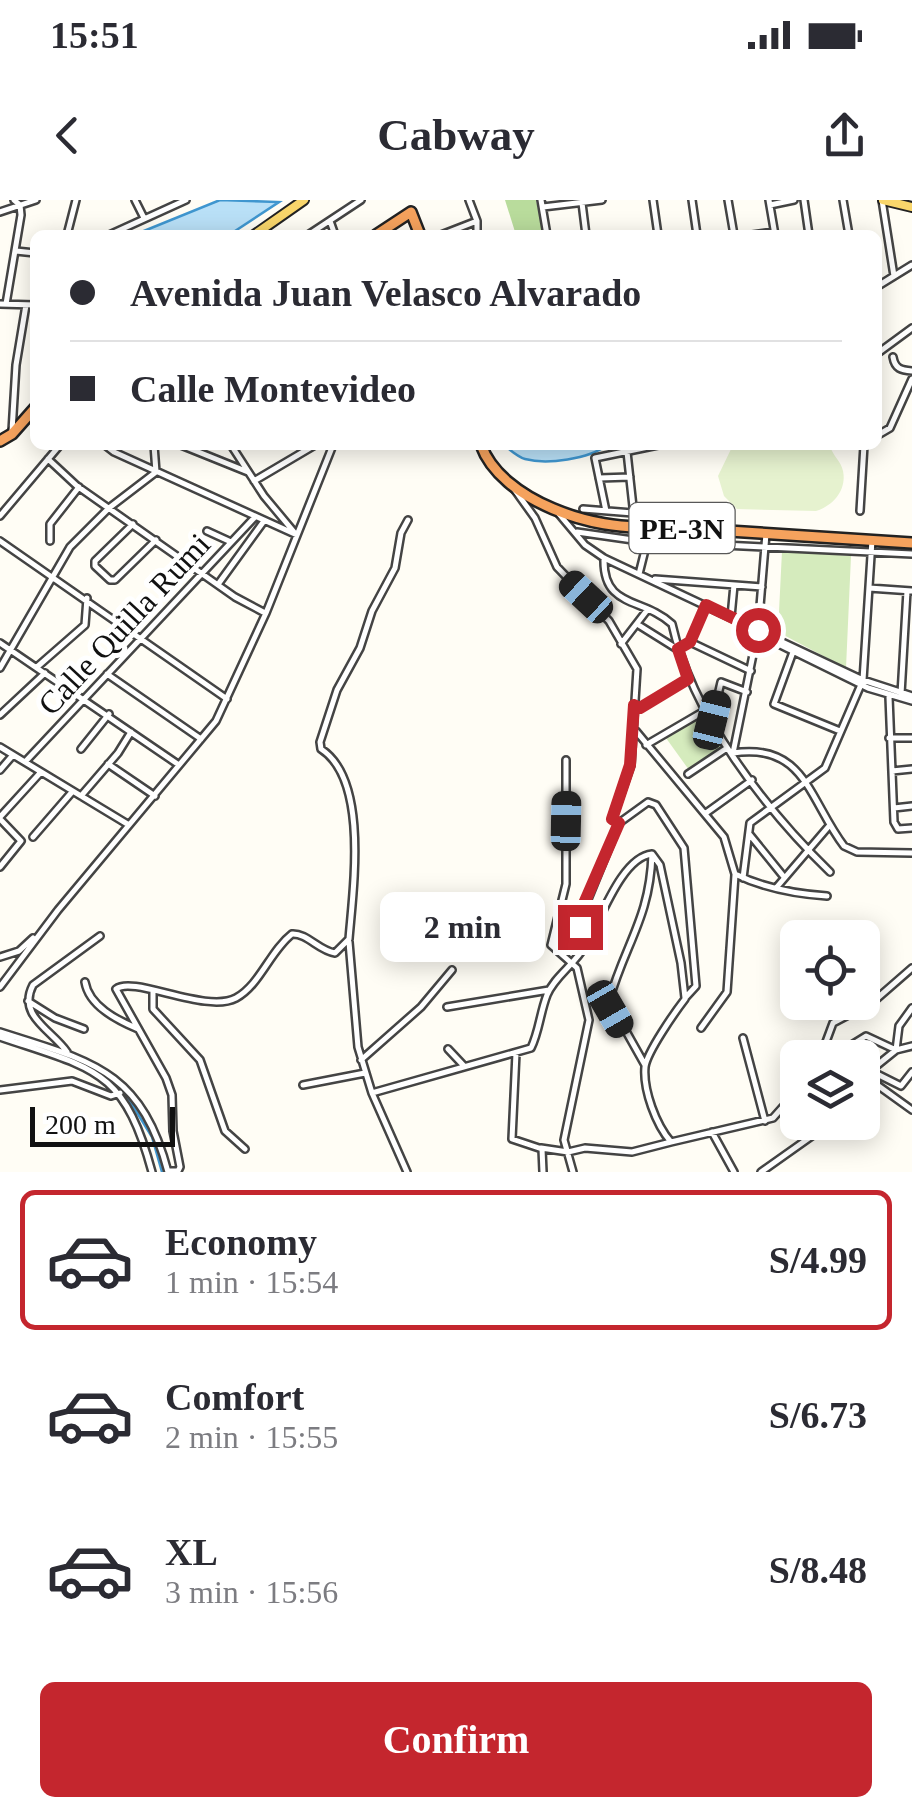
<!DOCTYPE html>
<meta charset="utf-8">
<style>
:root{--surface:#fff;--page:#f2f2f3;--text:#2b2b33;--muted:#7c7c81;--line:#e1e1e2;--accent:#c4262e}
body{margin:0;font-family:Georgia,serif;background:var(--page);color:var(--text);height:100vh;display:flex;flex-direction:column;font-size:38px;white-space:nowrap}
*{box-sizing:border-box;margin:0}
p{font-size:32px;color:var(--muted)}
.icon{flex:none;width:55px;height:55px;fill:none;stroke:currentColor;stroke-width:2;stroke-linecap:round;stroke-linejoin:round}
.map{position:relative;height:972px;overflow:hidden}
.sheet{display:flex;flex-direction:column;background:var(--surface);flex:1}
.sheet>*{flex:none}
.guide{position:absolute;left:30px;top:30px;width:852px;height:220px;border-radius:15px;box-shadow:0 5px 25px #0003;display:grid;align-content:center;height:220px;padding:0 40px;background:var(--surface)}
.controls{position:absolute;left:780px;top:720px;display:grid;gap:20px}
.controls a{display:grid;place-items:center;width:100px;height:100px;border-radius:15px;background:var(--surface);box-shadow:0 5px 25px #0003;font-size:50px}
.scale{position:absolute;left:30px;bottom:25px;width:145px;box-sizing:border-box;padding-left:10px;border:5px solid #111;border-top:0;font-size:28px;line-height:35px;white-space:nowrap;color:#111;-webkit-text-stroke:8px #fff;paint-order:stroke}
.end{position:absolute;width:45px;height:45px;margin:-22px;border:12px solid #c4262e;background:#fff;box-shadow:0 0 0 5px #fff}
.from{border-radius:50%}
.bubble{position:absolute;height:70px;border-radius:15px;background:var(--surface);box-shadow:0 5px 25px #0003;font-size:32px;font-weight:800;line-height:70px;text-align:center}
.car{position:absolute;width:30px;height:60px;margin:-30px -15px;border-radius:12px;box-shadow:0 0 8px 2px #0007;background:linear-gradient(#222 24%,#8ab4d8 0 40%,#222 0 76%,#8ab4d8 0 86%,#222 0)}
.guide b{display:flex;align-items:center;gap:35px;height:95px;font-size:38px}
.guide b+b{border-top:2px solid var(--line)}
.guide i{width:25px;height:25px;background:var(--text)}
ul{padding:18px 0 0;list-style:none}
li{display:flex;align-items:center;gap:30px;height:140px;margin:0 20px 15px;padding:0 20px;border:5px solid transparent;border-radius:15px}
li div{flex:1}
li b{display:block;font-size:38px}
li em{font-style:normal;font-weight:800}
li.active{border-color:var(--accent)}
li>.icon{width:90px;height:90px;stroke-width:1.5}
.primary-button{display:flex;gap:20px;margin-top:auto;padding:20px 40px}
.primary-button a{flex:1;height:115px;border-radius:15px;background:var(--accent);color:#fff;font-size:40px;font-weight:800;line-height:115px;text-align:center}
.status{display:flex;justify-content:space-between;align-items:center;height:70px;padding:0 50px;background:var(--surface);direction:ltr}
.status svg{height:28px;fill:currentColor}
header{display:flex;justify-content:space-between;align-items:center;height:130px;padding:0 40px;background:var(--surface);font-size:45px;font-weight:800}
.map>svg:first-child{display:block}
</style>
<div class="status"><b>15:51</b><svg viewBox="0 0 49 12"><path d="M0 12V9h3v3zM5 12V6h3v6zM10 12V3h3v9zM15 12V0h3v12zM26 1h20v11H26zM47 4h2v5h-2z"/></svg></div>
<header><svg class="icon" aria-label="back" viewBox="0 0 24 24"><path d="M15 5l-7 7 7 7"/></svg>Cabway<svg class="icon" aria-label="share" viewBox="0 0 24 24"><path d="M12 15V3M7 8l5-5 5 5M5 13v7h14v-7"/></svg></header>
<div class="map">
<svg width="912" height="972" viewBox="0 0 912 972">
<rect width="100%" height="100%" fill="#fffdf5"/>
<path fill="#d5ebbd" d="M782,351L851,356L846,468L778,432Z
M702,516L722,547L689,570L666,538Z"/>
<path fill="#b9dc9c" d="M505,0H536L544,35H516Z"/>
<path fill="#e6f2cf" d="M733,245L831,248C833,256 841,261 843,271C847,290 833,306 816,311L737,309L724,296L718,276Z"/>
<path fill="#b9e0f7" stroke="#3f96cf" stroke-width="2.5" d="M220,0L279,2L229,35H134Z
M504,245H607C589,259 547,265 525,259C518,257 510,250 504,245Z"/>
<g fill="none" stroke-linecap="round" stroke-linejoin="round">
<path stroke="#3f96cf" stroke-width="2.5" d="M122,888L152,937L162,972"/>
<defs>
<path id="minor" d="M135,0L144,18
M469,0L477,21V35
M541,0L547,35
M653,0L658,35
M692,0L697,35
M728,0L734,35
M769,0L775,35
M804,0L809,35
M843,0L849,35
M882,0L894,76
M582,3L586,35
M770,5L794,0
M543,7L602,0
M0,12L36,0
M330,21L335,35
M67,35L76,0
M109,35L186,0
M308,35L361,0
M441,35L477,21
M752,35L774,32
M16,51L35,53
M878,86L912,65
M0,104L35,105
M6,104L21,15L20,5L14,0
M878,153L912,128
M893,157C895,169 901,170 912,171
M12,231L16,165L26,105
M878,235L890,228L912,179
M105,245L114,252L297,335
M181,245L248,272
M231,245L264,296L294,332
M627,252L635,325
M48,259L77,286L235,397L265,413
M599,278L630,277
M254,281L315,245
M583,309L658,315
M606,311L595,258L658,245
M860,311L864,245
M559,314L585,345L604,358L863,480L912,496
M0,316L60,245
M133,324L95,361V366L110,380H115L156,340
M207,331L231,342
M577,332L640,341L912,354
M766,334L758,430L733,553C805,542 809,600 844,646L857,652L912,653
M0,341L227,499
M50,341V324L79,287
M604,359C603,409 643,397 672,424C692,514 764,608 830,672
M639,374L651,326
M655,379L762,387
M219,383L264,321
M869,388L912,391
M731,417L734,385
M637,424L677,449L690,442L706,405
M758,434L868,488L912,501
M690,442L751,471
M0,443L179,565
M621,444L648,409
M793,452L774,504L840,531
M37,467L85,425L87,398
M0,468L70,347L109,308L156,272L154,245
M107,474L201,539
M901,494L907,391
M889,497L894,622L898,629L912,628
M634,505L640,508L687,479
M0,515L45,473
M712,521L721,482L747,492
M636,531L724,637L735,674C764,688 795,694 827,696
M889,538H912
M646,545L706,510
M0,547L129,625
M81,549L109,514
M566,560V684L551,745L577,768L589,820L564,940L573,972
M25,562L255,317
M108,564L155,596
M0,570L13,555
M892,571L912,569
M688,574L727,548
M81,596L118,553L131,532
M894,608L912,606
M706,613L752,580
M0,617L41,572
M0,619L21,641L0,667
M750,635L784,677
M33,637L72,592
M743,678L750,623L825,568L863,480L872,340
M776,688L829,626
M602,708L584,725L577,726L619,623
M349,742L358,847L372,893
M0,757L19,751L33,738
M85,782C89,806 117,820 138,829
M0,787L58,710L216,521L266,413L333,245
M153,791V809L200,860L225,931L245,949
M685,799C675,812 647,852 645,867C643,890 656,925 671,942L773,918L798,890
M28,801L55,818L84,829
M447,807L549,790
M701,828L727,792L735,675
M0,832C90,861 141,869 168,972
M0,837C94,869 124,868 152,972
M743,838L765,921
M448,849L464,866
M896,850L899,826L912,808
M67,852C52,830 17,816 33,785L100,736
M516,853L512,939L542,949L543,972
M820,858L833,823L873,802L912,768
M822,858L837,854L866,836L896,850
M361,860L421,807L452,770
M645,865L609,801C625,744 650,718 652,654
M862,868L870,871L896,850L912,846
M871,871L901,886L912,872
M862,874L912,910
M303,885L365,873
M0,890L72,881L111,896L120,893
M712,932L734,972
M541,948L568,952L585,948L632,952L671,942
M168,971H178L180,967L173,931L172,895L166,878L116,789C133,775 206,814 236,798C260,785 270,751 292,734C307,733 319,751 335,753L349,739C353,689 369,580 321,549L320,542L337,490L360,448L372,411L395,368L401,333L408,320
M407,972L372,893L531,848C539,832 540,813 547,795C554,777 575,764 585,746C600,722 621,657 652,654L660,665L681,763L685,798L696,786L684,648L656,605L648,602L619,623L612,619L631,565L637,469L609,421L557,367L535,318L512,286
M761,972L826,926"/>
<path id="major" d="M883,0L912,7
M254,35L304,0"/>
<path id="highway" d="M376,35L411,12L420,35
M0,241L12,234L35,208
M481,245C501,301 596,332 651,326L912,343"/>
</defs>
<use href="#minor" stroke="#444" stroke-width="10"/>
<use href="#major" stroke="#222" stroke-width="12"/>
<use href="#highway" stroke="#222" stroke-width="14"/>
<use href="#minor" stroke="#fff" stroke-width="5"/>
<use href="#major" stroke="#f9d66b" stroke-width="8"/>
<use href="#highway" stroke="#f5a25d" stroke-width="9"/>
</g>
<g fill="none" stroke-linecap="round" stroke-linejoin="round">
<path stroke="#c4262e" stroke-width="12" d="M580,727L576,722L619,623L612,619L630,565L634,505L640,508L688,479L678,449L690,442L706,405L758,430"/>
</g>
<g text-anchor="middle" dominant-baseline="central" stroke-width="10" stroke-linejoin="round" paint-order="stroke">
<rect fill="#fff" stroke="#585858" stroke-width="2.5" x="629.5" y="303" width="105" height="50" rx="8"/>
<g font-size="30" font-weight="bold" fill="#111">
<text x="682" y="328">PE-3N</text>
</g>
<g font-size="32" fill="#111" stroke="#fff">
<text transform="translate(124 424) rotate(-47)">Calle Quilla Rumi</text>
</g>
</g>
</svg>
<div class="controls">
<a><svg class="icon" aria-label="locate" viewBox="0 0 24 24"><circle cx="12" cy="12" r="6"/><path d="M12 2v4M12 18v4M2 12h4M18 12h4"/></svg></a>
<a><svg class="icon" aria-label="layers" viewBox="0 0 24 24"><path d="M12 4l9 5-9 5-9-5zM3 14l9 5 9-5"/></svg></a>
</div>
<div class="scale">200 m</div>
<i class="end from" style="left:758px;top:430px"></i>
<i class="end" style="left:580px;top:727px"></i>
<div class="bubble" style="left:380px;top:692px;width:165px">2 min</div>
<i class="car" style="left:586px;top:397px;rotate:313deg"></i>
<i class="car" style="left:712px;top:520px;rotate:14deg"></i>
<i class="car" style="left:566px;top:621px;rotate:1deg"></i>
<i class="car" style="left:610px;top:809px;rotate:150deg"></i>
<div class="guide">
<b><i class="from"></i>Avenida Juan Velasco Alvarado</b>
<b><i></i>Calle Montevideo</b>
</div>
</div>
<section class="sheet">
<ul>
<li class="active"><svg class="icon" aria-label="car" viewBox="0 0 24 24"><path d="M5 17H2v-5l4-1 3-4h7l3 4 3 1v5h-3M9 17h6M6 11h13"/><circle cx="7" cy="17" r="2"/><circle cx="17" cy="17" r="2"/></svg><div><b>Economy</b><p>1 min · 15:54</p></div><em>S/4.99</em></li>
<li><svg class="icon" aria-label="car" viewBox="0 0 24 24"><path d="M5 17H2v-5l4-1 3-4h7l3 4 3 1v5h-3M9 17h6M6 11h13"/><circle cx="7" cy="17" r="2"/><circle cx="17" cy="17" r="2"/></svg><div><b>Comfort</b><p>2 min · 15:55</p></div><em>S/6.73</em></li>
<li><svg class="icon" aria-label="car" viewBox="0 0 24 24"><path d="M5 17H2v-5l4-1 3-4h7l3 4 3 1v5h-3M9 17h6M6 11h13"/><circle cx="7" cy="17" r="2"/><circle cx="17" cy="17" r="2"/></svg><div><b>XL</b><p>3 min · 15:56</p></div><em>S/8.48</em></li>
</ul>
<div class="primary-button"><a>Confirm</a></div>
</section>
